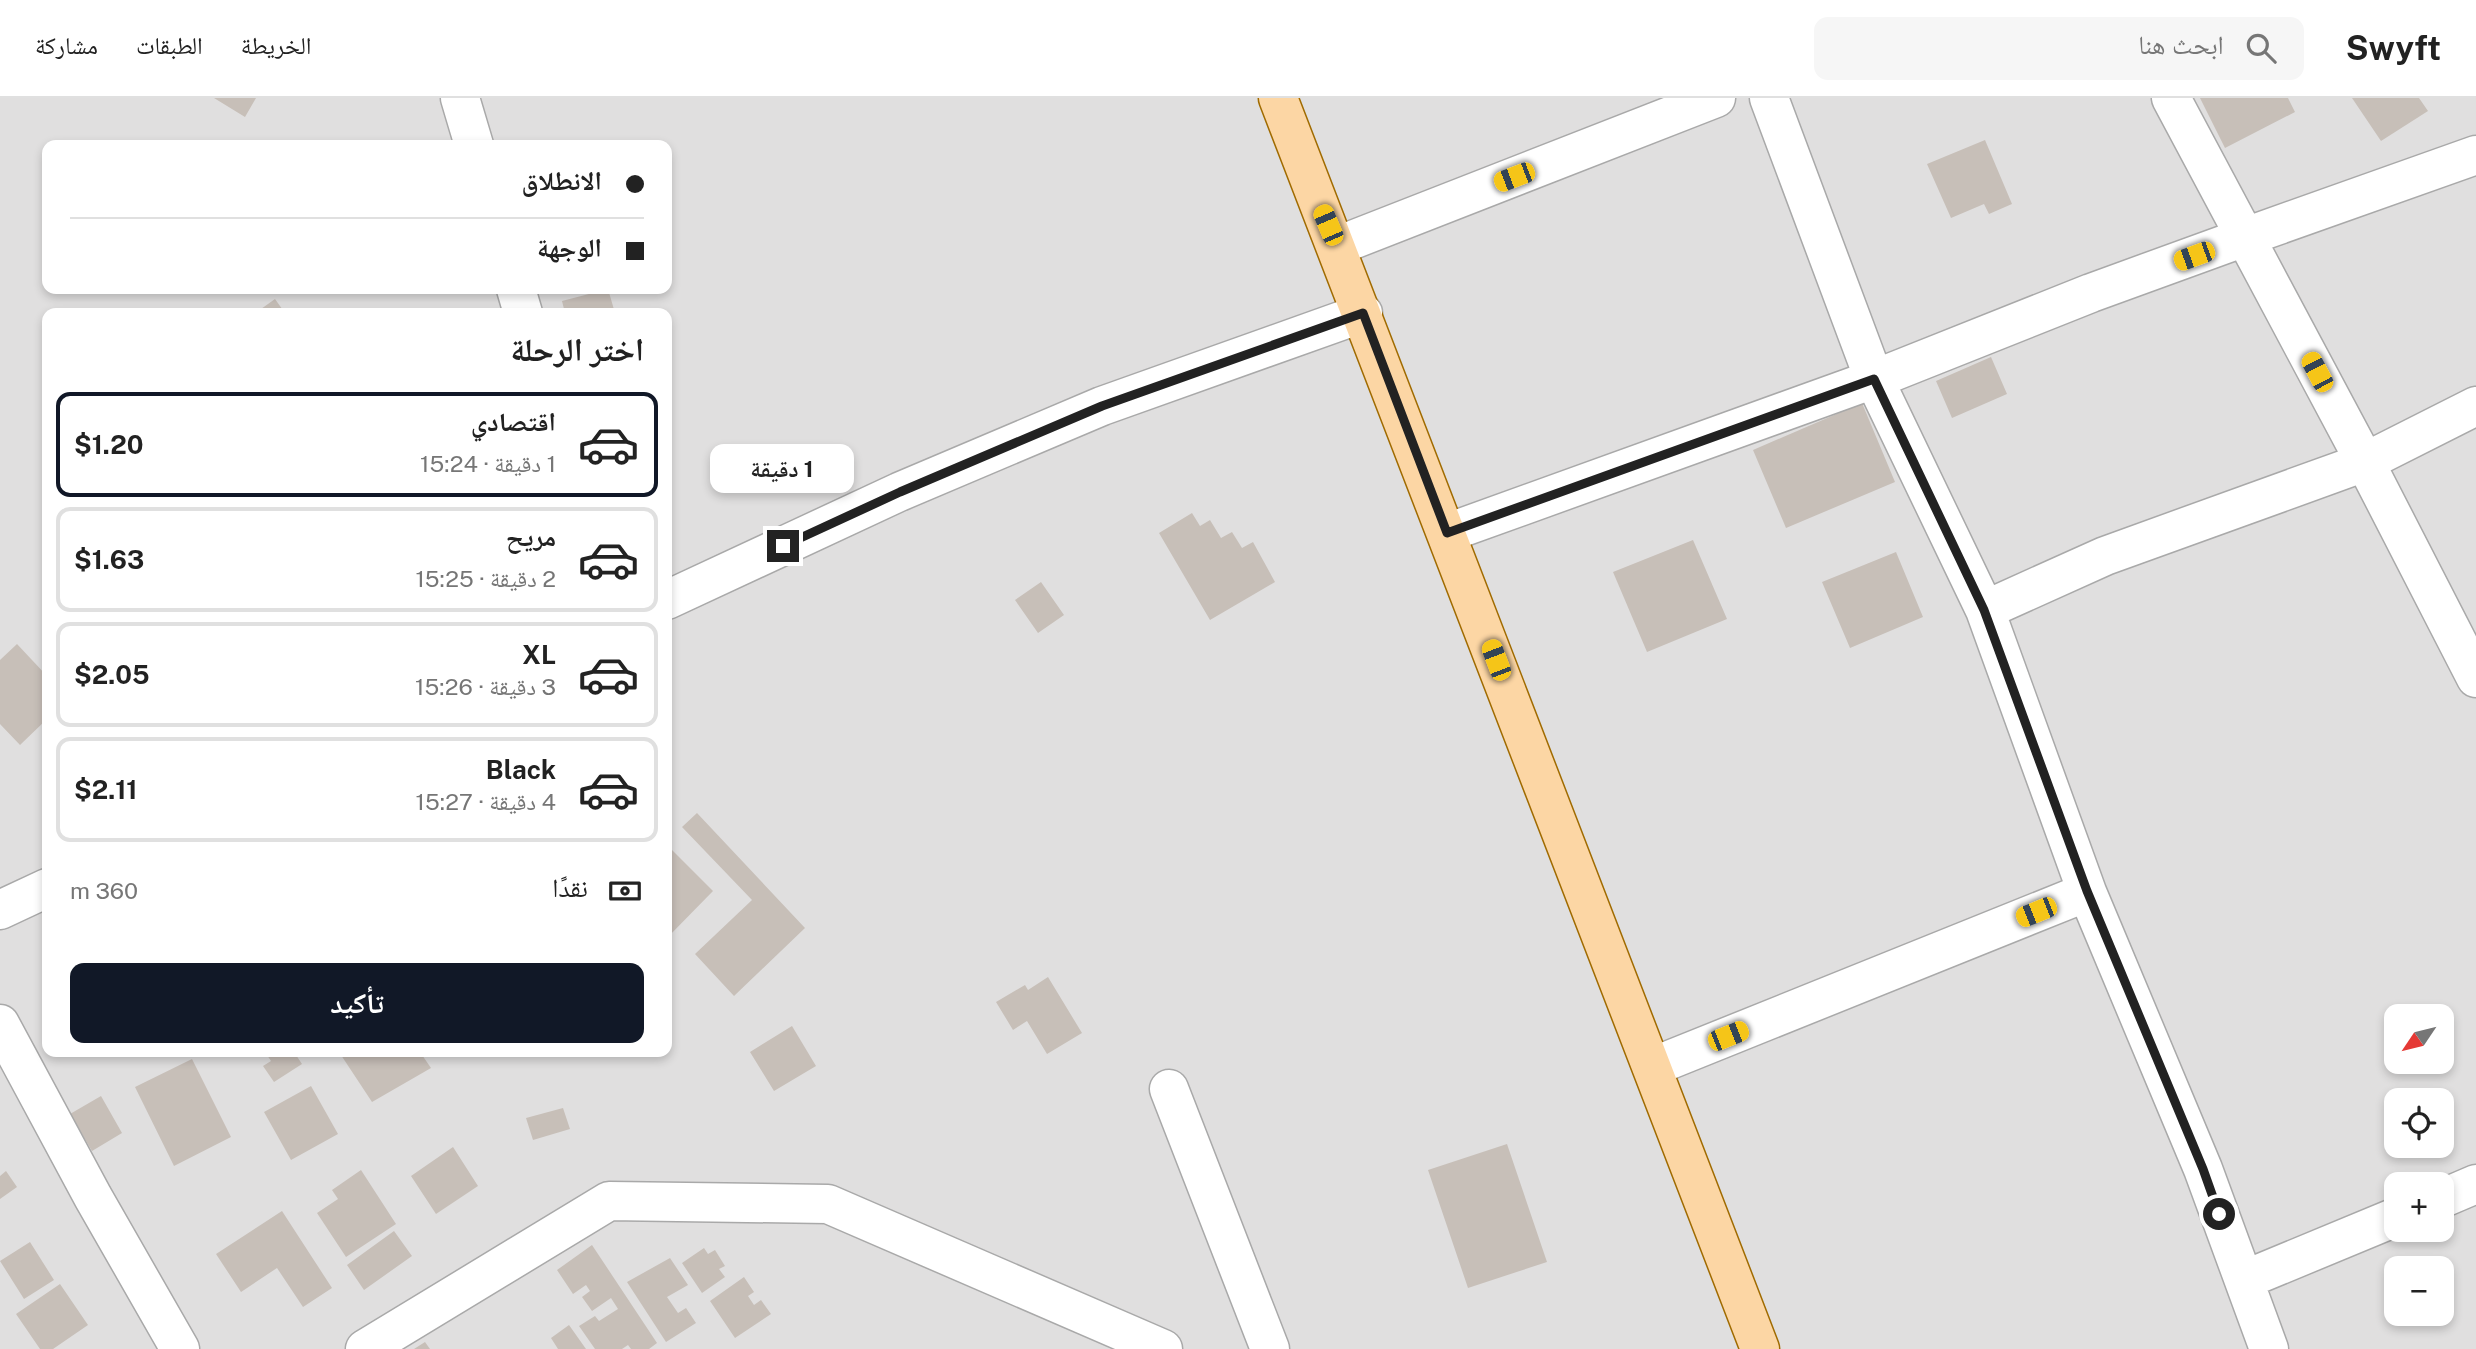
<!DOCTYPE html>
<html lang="ar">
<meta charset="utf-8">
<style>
:root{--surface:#fff;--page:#f6f6f6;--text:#222;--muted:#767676;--line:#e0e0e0;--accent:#111827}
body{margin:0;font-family:"Public Sans","Noto Naskh Arabic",sans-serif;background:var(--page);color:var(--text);direction:rtl;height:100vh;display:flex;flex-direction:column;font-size:26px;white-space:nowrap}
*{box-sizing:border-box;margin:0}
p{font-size:23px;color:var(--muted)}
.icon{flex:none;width:38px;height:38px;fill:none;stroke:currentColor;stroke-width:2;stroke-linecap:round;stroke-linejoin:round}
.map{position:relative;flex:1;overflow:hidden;direction:ltr}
.drawer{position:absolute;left:42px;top:210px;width:630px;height:749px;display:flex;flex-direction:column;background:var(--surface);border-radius:14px;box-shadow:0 4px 10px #0003;direction:rtl}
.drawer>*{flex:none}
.guide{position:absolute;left:42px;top:42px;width:630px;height:154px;border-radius:14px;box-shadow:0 4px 10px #0003;direction:rtl;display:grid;align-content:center;height:154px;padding:0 28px;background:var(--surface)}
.needle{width:46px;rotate:235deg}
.fabs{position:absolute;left:2384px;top:906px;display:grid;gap:14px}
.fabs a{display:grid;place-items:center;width:70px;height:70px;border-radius:14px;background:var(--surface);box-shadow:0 4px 10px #0003;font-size:35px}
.end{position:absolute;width:32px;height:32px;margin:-16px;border:9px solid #222;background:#fff;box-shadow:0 0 0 4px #fff}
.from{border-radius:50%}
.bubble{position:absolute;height:49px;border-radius:14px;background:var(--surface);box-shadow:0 4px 10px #0003;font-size:23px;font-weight:700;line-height:49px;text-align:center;direction:rtl}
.car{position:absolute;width:21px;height:42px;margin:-21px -10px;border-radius:9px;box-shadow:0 0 5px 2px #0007;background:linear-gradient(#f5c518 24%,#345 0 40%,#f5c518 0 76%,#345 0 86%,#f5c518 0)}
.guide b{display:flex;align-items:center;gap:24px;height:66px;font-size:26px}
.guide b+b{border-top:2px solid var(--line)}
.guide i{width:18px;height:18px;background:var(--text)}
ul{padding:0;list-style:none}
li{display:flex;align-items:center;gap:21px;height:105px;margin:0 14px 10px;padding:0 14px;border:4px solid var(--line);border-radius:14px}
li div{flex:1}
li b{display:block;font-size:26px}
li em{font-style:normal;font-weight:700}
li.current{border-color:var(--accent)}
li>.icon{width:63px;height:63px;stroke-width:1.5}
h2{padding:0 28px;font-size:32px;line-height:84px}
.pay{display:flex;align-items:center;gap:18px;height:77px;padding:0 28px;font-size:26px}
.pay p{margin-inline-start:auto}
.action{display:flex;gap:14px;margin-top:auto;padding:14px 28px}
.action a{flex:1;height:80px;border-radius:14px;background:var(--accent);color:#fff;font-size:28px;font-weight:700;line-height:80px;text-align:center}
header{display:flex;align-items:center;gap:42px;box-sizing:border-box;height:98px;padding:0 35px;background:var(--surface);border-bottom:2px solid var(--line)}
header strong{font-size:33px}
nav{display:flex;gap:38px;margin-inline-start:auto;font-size:24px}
.search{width:490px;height:63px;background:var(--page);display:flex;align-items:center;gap:18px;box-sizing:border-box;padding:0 24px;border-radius:14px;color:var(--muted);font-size:26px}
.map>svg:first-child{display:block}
</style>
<header>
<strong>Swyft</strong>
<div class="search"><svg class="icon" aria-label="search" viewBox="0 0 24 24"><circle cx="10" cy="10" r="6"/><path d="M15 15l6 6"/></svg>ابحث هنا</div>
<nav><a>الخريطة</a><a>الطبقات</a><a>مشاركة</a></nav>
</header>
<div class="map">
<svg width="2476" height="1251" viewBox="0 0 2476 1251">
<rect width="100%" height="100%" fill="#f2efe9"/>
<path fill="#e0dfdf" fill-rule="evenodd" d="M0,0H2476V1251H0ZM47,47H667V191H47ZM47,215H667V954H47ZM2396,919H2441V964H2396ZM2396,1003H2441V1048H2396ZM2396,1087H2441V1132H2396ZM2396,1171H2441V1216H2396Z"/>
<path fill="#c7bfb8" d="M214,0H256L245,19Z
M2200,0H2288L2295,14L2225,50Z
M2352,0H2419L2428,13L2381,43Z
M1985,42L2012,106L1989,116L1984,106L1951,120L1927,66Z
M608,191L615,215H565L562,203Z
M275,201L285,215H255L261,211Z
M1991,259L2007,296L1952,320L1936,283Z
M1862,305L1895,384L1786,430L1753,352Z
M1192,415L1200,428L1210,422L1221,440L1232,434L1242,450L1253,444L1275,484L1210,522L1159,435Z
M1693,442L1727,521L1647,554L1613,474Z
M1896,454L1923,519L1850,550L1822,484Z
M1041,484L1064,517L1038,535L1015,502Z
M17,546L47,578V621L20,647L0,626V562Z
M697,715L805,830L734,898L695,856L752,802L682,729Z
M667,747L713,793L667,840Z
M1048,879L1082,935L1047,956L1027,923L1013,932L996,904L1025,887L1028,892Z
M792,928L816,968L774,993L750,954Z
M265,954H294L302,966L274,984L263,968L271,963Z
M339,954H420L431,970L372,1004Z
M192,961L231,1039L174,1068L135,989Z
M311,988L338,1036L291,1062L264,1014Z
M101,998L122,1035L92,1053L70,1016Z
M563,1010L570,1031L533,1042L526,1020Z
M1507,1046L1547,1164L1468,1190L1428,1072Z
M453,1049L478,1088L436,1116L411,1078Z
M361,1072L396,1126L346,1159L317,1115L338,1101L332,1092Z
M6,1073L17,1089L0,1101V1078Z
M282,1113L332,1190L303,1209L277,1170L241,1194L216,1156Z
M394,1133L412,1158L364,1192L347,1167Z
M30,1144L54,1182L24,1201L0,1163Z
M592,1147L657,1245L649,1251H631L628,1247L622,1251H595L579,1228L595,1218L599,1223L618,1211L611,1200L592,1213L582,1199L590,1193L586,1187L573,1196L557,1172Z
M704,1150L708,1156L715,1152L725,1168L719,1171L725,1179L702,1195L682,1165Z
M670,1160L688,1187L667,1199L678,1215L686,1210L696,1225L666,1244L627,1184Z
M744,1179L754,1194L748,1198L754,1207L761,1202L771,1216L735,1240L710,1203Z
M60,1186L88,1227L53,1251H40L16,1216Z
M569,1227L586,1251H558L551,1240Z
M425,1244L430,1251H414Z"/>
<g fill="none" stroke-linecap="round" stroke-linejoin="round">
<defs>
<path id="minor" d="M460,0L474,47
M1769,0L1874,281L1985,512
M2171,0L2365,364L2476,580
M1337,148L1716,0
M516,191L523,215
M1447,435L1885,277L2091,195L2245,139L2476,57
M667,502L899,394L1102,308L1363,215
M2087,794L1985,512L2105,458L2365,364L2476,308
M0,812L47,790
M0,926L93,1099L180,1251
M1652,969L2087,794L2203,1071L2269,1251
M1169,991L1270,1251
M2441,1101L2476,1086
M2244,1182L2396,1119
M365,1251L609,1103L828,1106L1163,1251"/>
<path id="primary" d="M1278,0L1760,1251"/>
</defs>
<use href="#minor" stroke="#a9a9a9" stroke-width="41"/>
<use href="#primary" stroke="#a06b00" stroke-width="41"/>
<use href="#minor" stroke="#fff" stroke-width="38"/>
<use href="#primary" stroke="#fcd6a4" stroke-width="38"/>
</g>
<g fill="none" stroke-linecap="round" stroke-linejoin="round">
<path stroke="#222" stroke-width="9" d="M783,448L900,394L1102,308L1363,215L1447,435L1874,281L1984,512L2087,793L2203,1071L2219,1116"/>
</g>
</svg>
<div class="fabs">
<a><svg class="needle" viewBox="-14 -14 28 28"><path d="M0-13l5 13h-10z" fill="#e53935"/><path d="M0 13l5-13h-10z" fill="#767676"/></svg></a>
<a><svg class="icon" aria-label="locate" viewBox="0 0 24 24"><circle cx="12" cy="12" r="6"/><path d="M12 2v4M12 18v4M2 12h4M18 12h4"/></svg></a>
<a>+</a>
<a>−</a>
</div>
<i class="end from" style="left:2219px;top:1116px"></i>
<i class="end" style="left:783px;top:448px"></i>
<div class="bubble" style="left:710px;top:346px;width:144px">1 دقيقة</div>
<i class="car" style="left:1514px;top:79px;rotate:249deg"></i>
<i class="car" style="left:1328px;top:127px;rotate:337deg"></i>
<i class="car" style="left:2194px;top:158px;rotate:250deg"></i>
<i class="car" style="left:2317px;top:274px;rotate:332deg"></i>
<i class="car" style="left:1496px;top:562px;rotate:339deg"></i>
<i class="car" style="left:2036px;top:814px;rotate:248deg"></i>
<i class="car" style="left:1728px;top:938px;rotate:68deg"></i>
<div class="guide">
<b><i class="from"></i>الانطلاق</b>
<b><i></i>الوجهة</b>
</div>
<section class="drawer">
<h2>اختر الرحلة</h2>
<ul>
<li class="current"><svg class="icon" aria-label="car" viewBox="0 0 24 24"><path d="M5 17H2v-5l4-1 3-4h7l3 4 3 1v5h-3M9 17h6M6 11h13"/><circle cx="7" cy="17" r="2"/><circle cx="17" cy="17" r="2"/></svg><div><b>اقتصادي</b><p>1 دقيقة · 15:24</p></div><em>$1.20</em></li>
<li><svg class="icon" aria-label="car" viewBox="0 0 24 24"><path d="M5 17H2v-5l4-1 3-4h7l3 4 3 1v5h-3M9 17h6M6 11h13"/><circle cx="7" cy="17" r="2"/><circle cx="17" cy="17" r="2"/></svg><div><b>مريح</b><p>2 دقيقة · 15:25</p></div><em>$1.63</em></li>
<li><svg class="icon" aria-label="car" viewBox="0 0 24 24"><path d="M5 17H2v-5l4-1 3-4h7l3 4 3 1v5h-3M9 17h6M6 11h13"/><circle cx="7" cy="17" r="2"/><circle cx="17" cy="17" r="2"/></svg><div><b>XL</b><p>3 دقيقة · 15:26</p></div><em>$2.05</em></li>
<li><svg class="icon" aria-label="car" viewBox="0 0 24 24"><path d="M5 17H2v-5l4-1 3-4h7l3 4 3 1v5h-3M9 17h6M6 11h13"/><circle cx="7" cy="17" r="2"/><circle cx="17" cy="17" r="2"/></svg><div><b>Black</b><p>4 دقيقة · 15:27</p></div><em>$2.11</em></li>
</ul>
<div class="pay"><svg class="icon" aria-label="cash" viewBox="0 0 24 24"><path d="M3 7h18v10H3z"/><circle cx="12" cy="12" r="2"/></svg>نقدًا<p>360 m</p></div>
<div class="action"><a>تأكيد</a></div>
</section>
</div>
